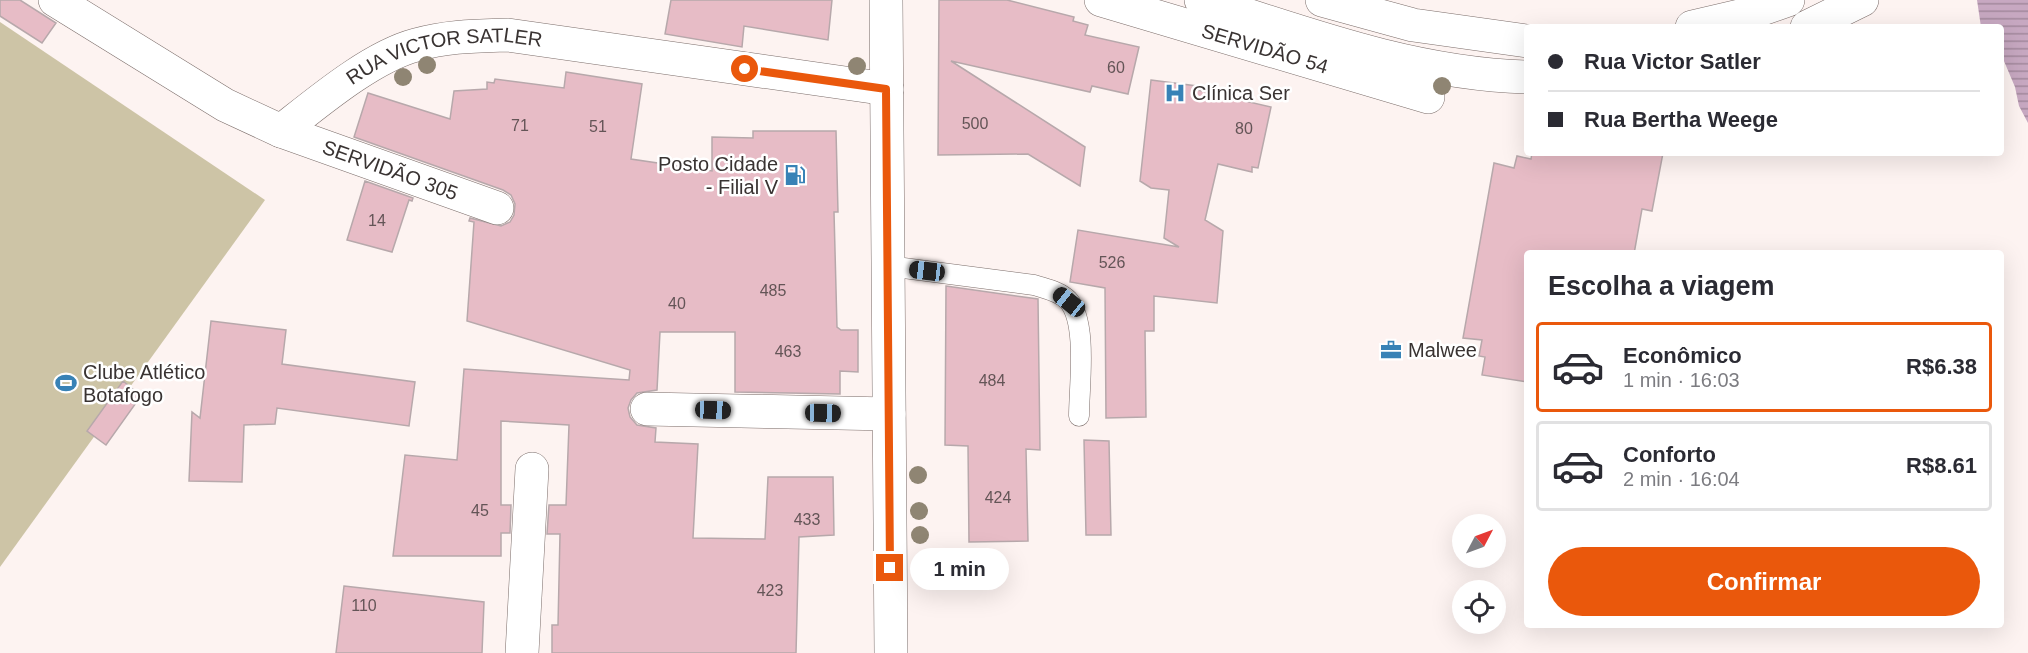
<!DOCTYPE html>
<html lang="pt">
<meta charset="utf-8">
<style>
:root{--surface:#fff;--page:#f2f2f3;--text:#2b2b33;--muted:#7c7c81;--line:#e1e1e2;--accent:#ea580c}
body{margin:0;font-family:Arial,sans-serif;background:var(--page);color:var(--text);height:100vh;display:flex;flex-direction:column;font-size:22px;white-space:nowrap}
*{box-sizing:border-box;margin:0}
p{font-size:20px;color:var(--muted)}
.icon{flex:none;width:33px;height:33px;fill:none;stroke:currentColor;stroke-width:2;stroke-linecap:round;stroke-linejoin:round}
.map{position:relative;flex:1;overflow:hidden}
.panel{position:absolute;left:1524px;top:250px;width:480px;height:378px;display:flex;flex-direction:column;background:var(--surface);border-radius:6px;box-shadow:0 6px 24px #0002}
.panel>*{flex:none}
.banner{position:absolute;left:1524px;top:24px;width:480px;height:132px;border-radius:6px;box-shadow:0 6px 24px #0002;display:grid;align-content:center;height:132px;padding:0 24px;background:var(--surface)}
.needle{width:39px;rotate:49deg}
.controls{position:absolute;left:1452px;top:514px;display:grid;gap:12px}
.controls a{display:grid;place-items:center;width:54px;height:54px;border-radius:50%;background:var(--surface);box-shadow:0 6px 24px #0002;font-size:30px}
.end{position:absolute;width:27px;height:27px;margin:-14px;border:8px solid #ea580c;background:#fff;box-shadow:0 0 0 3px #fff}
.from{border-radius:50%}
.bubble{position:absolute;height:42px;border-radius:21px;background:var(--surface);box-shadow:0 6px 24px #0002;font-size:20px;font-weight:800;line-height:42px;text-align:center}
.car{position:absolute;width:18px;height:36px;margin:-18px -9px;border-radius:8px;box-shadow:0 0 4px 2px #0007;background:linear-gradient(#222 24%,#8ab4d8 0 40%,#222 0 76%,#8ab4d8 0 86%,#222 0)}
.banner b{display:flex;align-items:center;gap:21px;height:57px;font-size:22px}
.banner b+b{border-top:2px solid var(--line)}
.banner i{width:15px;height:15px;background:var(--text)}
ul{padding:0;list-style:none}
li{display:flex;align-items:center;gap:18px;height:90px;margin:0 12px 9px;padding:0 12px;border:3px solid var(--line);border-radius:6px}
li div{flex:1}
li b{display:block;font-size:22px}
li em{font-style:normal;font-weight:800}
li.current{border-color:var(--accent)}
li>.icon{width:54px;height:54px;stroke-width:1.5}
h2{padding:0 24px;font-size:27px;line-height:72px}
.button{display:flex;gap:12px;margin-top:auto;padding:12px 24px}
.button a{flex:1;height:69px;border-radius:36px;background:var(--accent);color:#fff;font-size:24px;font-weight:800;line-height:69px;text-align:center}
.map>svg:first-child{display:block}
</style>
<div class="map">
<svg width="2028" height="653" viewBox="0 0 2028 653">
<defs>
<pattern id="water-rules" width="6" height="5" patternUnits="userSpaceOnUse" patternTransform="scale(1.5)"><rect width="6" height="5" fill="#c7a8c1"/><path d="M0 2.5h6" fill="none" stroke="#a3899d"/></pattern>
</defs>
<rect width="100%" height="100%" fill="#fdf3f1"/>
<path fill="#cdc4a6" d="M0,22L265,200L0,567Z"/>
<path fill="url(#water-rules)" d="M1977,0H2028V123L2019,106L2015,87L2001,54V27H1981Z"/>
<path fill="#e7bcc6" stroke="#b7a8ab" stroke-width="1.5" d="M0,0H20L56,23L42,43L0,16Z
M671,0H832L828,40L744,26L742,47L665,34Z
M939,0H1007L1074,17L1073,21L1088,25L1085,35L1139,47L1128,94L1092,86L1090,92L951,61L1085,147L1080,186L1028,154L938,155Z
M566,72L642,84L631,159L712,171V137L753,138V131H836L838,212H834L837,327L841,330H858V372L840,371V394L735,392V332H660L657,390L637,393L631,400L628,408L630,417L637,425L656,428L655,442L698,444L693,538L765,539L768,477H833L834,535L799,537L796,653H552V625H558L560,534H547L549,505H566L569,425L501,421V505H511L510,533H501V556H393L405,455L457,460L464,369L629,380L630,370L467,321L474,222L469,221L470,218L501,226L510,222L514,215L515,204L511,195L503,190L354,137L368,93L450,119L454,91L487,89V82L494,83L495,79L564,88Z
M1151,80L1197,86V90L1271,107L1258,168L1252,167V172L1218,164L1205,220L1223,231L1217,303L1154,296V331H1145L1146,417L1106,418L1105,288L1070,282L1078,230L1179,247L1164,238L1169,190L1151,188L1140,181Z
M1532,153H1663L1652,211L1642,209L1634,254H1527V382L1482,375L1485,357L1479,356L1482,340L1463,338L1494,163L1514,168L1517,156L1531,159Z
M365,181L413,198L412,201L409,200L392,252L347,240Z
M946,286L1038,299L1040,450L1026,449L1028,541L969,542L968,446L945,445Z
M211,321L286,330L282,364L415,382L409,426L277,408L275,424L244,425L242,482L189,481L192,412L200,418Z
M123,381L141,396L106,445L87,431Z
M1084,440L1109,441L1111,535H1086Z
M344,586L484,602L482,653H336Z"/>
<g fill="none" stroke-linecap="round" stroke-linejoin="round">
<defs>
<path id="service" d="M888,266L1034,285C1046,289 1059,291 1068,300C1088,322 1079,387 1079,416"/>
<g id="minor">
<path id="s1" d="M55,0L225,105L281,131C318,102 371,57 416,45C447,36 476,36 508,35L887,89"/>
<path id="s2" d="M1101,0L1428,97"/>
<path id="s3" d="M281,131L497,208"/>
<path d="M647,409L889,414"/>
<path d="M522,653L532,469"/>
</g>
<path id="secondary" d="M886,0L891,653
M1201,0C1307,34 1414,74 1527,77
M1322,0L1413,25L1527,41
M1692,27L1748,14L1788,0
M1807,27L1862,0"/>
</defs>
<use href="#service" stroke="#7b6d6a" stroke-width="21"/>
<use href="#minor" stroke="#7b6d6a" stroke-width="34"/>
<use href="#secondary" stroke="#7b6d6a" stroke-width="34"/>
<use href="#service" stroke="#fff" stroke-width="20"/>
<use href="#minor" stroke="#fff" stroke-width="33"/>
<use href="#secondary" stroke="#fff" stroke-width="33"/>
</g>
<g fill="#8f8573">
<circle cx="427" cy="65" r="9"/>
<circle cx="857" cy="66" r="9"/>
<circle cx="403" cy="77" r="9"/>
<circle cx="1442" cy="86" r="9"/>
<circle cx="918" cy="475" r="9"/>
<circle cx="919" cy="511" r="9"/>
<circle cx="920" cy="535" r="9"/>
</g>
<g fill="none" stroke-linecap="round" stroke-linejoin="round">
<path stroke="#ea580c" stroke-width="8" d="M745,69L886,89L890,568"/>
</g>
<defs>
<symbol id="hospital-bare" viewBox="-9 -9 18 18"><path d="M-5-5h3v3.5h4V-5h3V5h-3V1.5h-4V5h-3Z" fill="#3882b6" stroke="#fff" stroke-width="2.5" paint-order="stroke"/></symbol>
<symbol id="fuel-bare" viewBox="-9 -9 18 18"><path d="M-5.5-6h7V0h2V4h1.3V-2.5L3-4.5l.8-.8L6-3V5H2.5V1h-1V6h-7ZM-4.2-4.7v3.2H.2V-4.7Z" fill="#3882b6" stroke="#fff" stroke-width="2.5" paint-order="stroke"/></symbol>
<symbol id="office-bare" viewBox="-9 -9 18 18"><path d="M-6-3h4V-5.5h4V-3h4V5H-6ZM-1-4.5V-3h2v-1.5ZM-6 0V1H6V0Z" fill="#3882b6" stroke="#fff" stroke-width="2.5" paint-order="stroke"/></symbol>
<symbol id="stadium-bare" viewBox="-9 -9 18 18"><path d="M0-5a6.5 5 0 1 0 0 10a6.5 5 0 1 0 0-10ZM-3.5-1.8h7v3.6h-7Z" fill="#3882b6" stroke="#fff" stroke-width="2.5" paint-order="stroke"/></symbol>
</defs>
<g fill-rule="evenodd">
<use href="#hospital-bare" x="1160" y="78" width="30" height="30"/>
<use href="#fuel-bare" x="780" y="160" width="30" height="30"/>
<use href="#office-bare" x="1376" y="335" width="30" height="30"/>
<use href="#stadium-bare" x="51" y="368" width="30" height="30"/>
</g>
<g text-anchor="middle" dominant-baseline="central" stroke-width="5" stroke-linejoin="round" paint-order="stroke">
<g font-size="16" fill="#645557">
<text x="1116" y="67">60</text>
<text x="975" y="123">500</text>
<text x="520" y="125">71</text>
<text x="598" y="126">51</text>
<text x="1244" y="128">80</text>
<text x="377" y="220">14</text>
<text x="1112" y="262">526</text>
<text x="773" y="290">485</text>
<text x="677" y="303">40</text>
<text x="788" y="351">463</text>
<text x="992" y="380">484</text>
<text x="998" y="497">424</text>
<text x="480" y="510">45</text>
<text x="807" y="519">433</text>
<text x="770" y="590">423</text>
<text x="364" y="605">110</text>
</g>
<g font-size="20" fill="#393332" stroke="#fff">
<text stroke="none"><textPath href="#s2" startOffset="171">SERVIDÃO 54</textPath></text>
<text stroke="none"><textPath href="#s1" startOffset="448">RUA VICTOR SATLER</textPath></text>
<text stroke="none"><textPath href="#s3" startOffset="116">SERVIDÃO 305</textPath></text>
</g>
<g font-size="20" fill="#393332" stroke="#fff" text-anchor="start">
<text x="1192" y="93">Clínica Ser</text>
<text x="778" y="164" text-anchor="end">Posto Cidade<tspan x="778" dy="23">- Filial V</tspan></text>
<text x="1408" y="350">Malwee</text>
<text x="83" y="372">Clube Atlético<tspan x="83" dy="23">Botafogo</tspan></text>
</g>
</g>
</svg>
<div class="controls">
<a><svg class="needle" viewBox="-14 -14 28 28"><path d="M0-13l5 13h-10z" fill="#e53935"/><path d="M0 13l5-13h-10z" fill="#7c7c81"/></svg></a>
<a><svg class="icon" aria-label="locate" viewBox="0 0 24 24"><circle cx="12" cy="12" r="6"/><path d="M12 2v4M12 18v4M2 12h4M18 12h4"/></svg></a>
</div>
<i class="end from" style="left:745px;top:69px"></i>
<i class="end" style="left:890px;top:568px"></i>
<div class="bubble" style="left:910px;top:548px;width:99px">1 min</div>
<i class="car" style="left:927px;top:271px;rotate:277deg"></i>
<i class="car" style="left:1069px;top:302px;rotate:309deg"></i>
<i class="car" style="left:713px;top:410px;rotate:92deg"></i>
<i class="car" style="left:823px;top:413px;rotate:91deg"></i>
<div class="banner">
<b><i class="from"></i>Rua Victor Satler</b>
<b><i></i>Rua Bertha Weege</b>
</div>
<section class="panel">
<h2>Escolha a viagem</h2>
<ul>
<li class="current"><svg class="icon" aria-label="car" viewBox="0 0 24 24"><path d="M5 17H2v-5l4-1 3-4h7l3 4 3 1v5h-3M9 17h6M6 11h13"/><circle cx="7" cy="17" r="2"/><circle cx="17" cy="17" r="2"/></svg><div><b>Econômico</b><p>1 min · 16:03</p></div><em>R$6.38</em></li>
<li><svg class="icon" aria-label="car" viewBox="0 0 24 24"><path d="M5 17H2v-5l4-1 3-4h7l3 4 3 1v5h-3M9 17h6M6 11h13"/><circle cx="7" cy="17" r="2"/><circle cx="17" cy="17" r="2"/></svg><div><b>Conforto</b><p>2 min · 16:04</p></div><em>R$8.61</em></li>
</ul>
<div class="button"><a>Confirmar</a></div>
</section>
</div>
